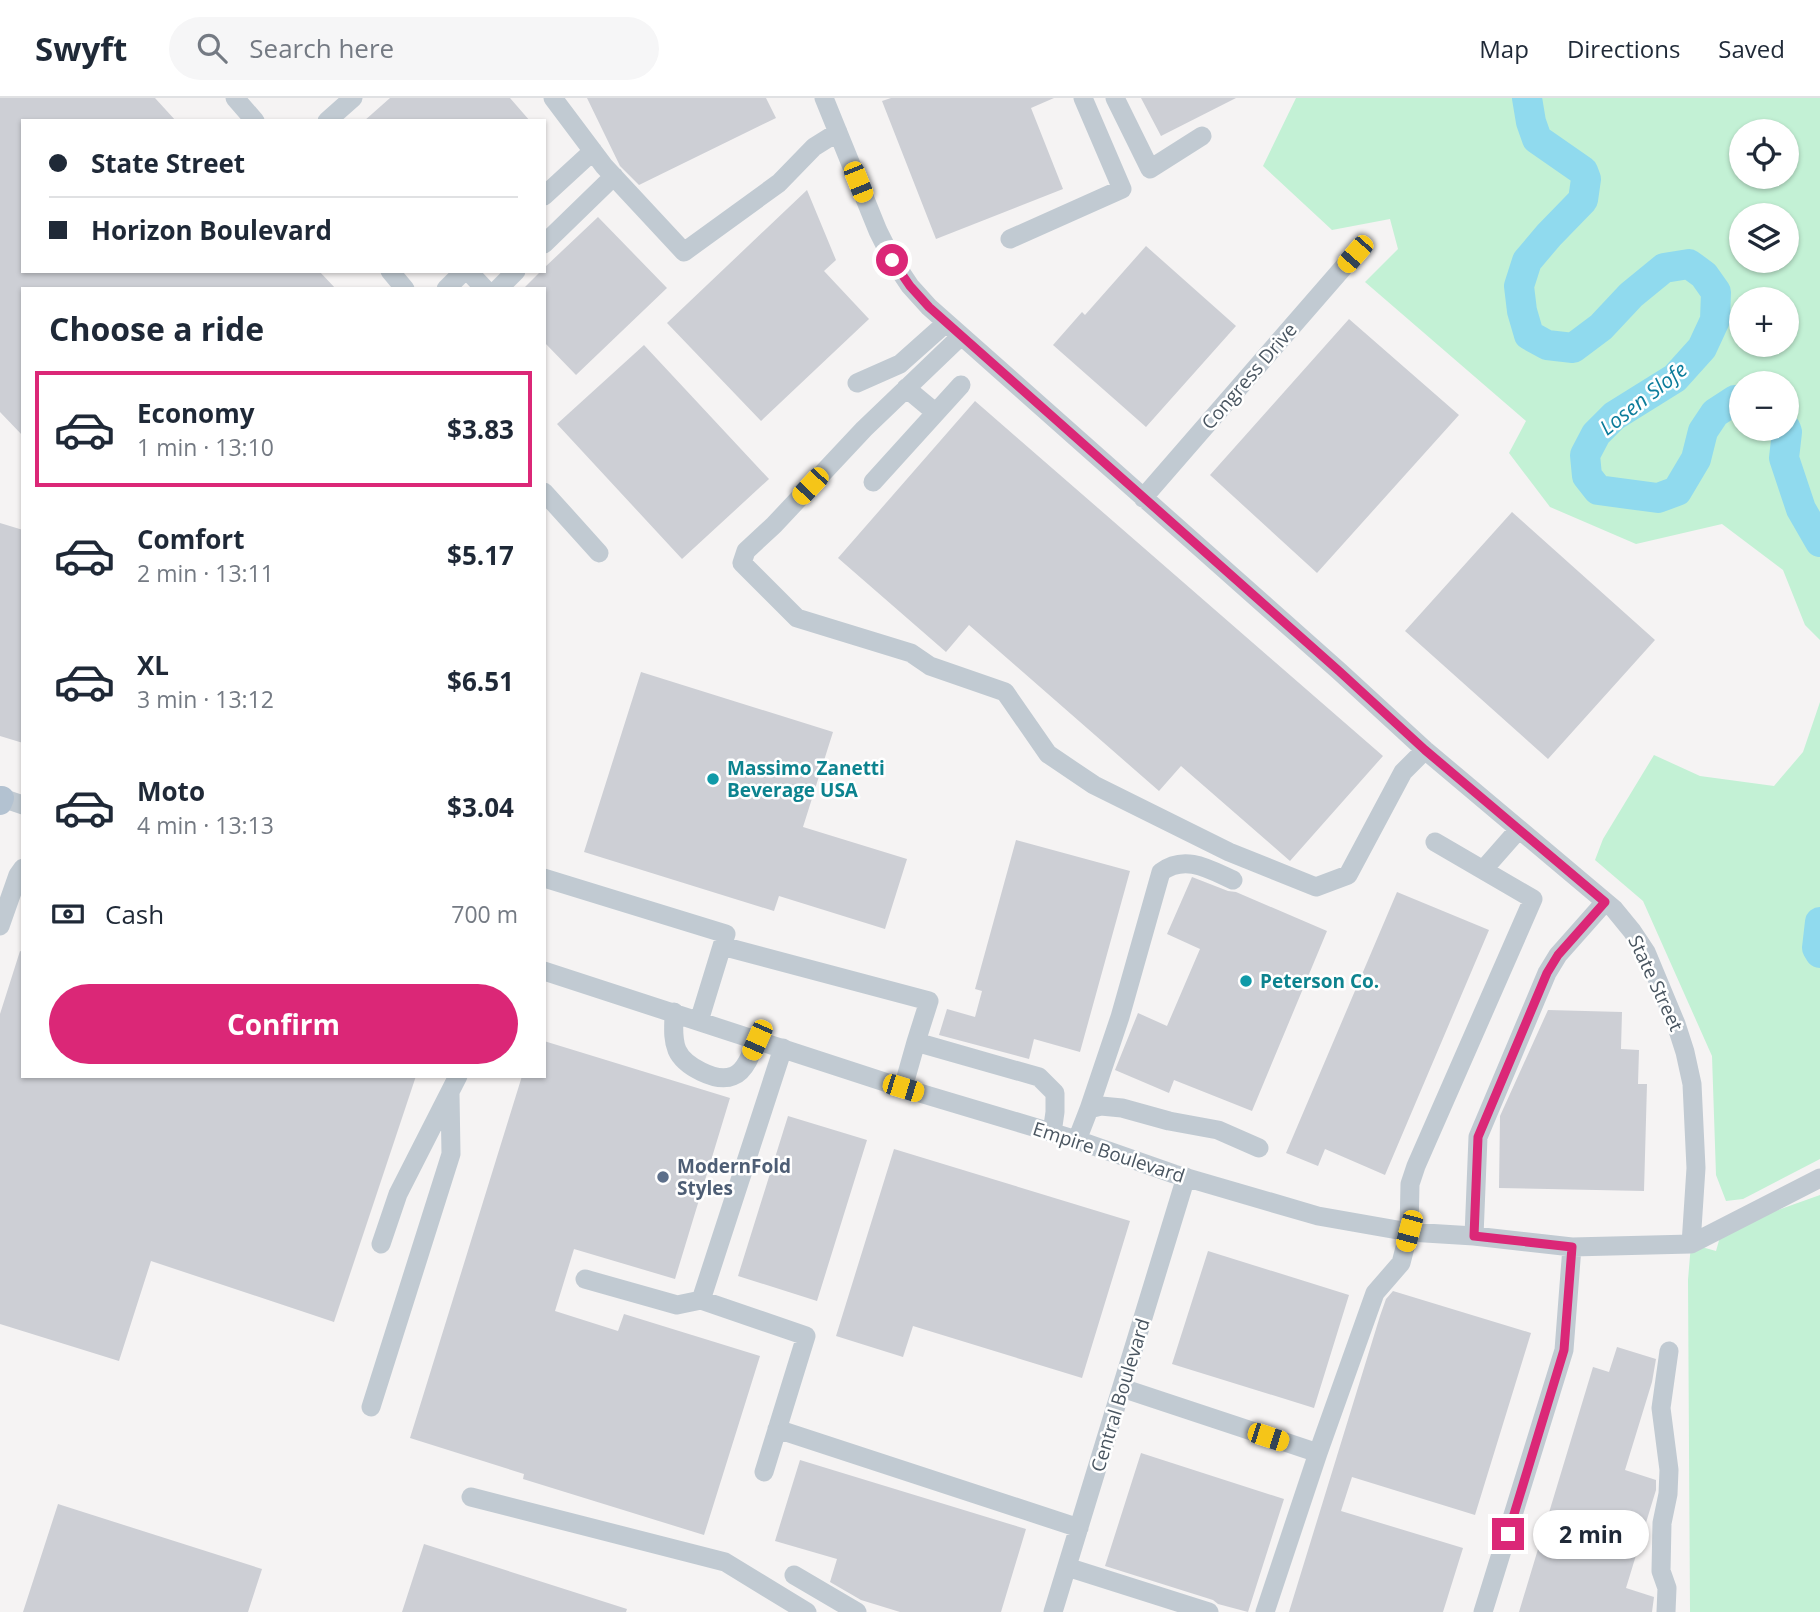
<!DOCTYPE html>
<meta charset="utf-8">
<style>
:root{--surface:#fff;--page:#f6f6f7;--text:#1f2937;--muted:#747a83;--line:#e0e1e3;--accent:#db2777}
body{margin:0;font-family:"Open Sans",sans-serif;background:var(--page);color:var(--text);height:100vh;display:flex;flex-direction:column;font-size:26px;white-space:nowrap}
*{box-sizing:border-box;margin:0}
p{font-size:23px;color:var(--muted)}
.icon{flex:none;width:38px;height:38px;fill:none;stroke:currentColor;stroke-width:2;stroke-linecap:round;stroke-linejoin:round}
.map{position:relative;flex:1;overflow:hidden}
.drawer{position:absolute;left:21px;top:189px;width:525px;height:791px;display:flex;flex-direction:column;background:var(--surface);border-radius:0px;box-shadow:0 2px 5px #0004}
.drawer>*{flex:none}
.top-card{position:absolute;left:21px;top:21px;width:525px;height:154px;border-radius:0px;box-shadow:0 2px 5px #0004;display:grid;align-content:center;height:154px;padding:0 28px;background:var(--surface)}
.buttons{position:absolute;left:1729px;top:21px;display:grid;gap:14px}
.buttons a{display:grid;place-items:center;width:70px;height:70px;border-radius:50%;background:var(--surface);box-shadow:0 2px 5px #0004;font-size:35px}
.end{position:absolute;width:32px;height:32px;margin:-16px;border:9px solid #db2777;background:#fff;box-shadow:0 0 0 4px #fff}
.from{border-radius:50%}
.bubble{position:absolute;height:49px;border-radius:24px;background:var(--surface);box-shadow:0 2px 5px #0004;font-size:23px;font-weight:700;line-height:49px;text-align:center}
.car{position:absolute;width:21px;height:42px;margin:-21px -10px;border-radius:9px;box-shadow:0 0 5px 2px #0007;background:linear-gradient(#f5c518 24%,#345 0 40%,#f5c518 0 76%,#345 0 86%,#f5c518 0)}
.top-card b{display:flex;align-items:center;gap:24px;height:66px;font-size:26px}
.top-card b+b{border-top:2px solid var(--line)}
.top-card i{width:18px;height:18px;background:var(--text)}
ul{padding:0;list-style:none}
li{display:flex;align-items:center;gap:21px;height:116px;margin:0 14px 10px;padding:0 14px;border:4px solid transparent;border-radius:0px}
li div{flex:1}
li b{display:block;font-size:26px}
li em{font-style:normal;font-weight:700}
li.current{border-color:var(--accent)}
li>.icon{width:63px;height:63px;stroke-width:1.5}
h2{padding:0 28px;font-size:32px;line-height:84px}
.pay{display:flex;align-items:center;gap:18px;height:77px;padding:0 28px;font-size:26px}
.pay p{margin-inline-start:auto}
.cta{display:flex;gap:14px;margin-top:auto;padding:14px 28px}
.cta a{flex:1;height:80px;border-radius:42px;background:var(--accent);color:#fff;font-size:28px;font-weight:700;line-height:80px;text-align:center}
header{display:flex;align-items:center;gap:42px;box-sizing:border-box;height:98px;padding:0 35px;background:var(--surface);border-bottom:2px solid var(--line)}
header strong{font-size:33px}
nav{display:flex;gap:38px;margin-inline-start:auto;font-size:24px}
.search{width:490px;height:63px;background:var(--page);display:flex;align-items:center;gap:18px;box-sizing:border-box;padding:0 24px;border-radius:38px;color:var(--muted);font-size:26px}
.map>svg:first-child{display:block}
</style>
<header>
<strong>Swyft</strong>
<div class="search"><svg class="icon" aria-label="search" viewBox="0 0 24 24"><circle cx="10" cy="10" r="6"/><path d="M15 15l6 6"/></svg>Search here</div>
<nav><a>Map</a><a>Directions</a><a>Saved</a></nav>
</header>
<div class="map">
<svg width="1820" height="1514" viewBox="0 0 1820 1514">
<rect width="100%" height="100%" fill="#f5f3f3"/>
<path fill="#c3f1d5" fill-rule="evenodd" d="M1296,0H1820V542L1805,527L1783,472L1722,426L1636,446L1550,409L1509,355L1526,323L1365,184L1398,151L1390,121L1332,132L1263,68ZM1741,33H1787V79H1741ZM1741,117H1787V163H1741ZM1741,201H1787V247H1741ZM1741,285H1787V331H1741Z
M1820,604V1061L1743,1101L1726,1103L1716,1077L1712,958L1643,803L1595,762L1603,741L1654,657L1700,678L1774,688L1803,654Z
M1820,1097V1514H1690L1688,1182L1691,1146L1716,1153L1722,1132Z"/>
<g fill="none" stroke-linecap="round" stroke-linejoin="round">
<path stroke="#90daee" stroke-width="30" d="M1527,0L1531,24L1537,41L1583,73L1586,81L1583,102L1549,137L1527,163L1519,188L1522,213L1529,237L1547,247L1573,250L1601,229L1631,197L1664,170L1689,166L1704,177L1716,194L1715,222L1702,250L1675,280L1614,318L1596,336L1585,357L1587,378L1598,392L1658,400L1677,393L1696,361L1703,333L1715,315L1735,302H1741
M1786,331L1787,334L1784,360L1801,411L1820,444
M1820,824L1817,850L1820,855"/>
</g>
<path fill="#cdcfd5" d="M0,0H155L176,23H23V173H319L336,191H23V338L0,314Z
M390,0H510L530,23H364Z
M587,0H766L776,20L639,87L620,68Z
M891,0H1054L1031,10L1063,91L936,141L882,3Z
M1141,0H1236L1161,38Z
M807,92L836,162L824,173L869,221L761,323L667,225Z
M598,119L667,190L576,277L544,244V191H523L541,173H544V170Z
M1146,148L1236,228L1146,329L1053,247L1082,214L1085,217Z
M1349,221L1459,317L1317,475L1210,377Z
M644,247L769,381L682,461L557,326Z
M975,303L1383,658L1290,763L1181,668L1159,693L969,527L946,554L838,460Z
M1512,414L1655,542L1548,661L1405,533Z
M0,425L23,432V645L0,638Z
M641,574L833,634L803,729L907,761L885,831L779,798L774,813L584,754Z
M1016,742L1130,773L1080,954L1034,941L1029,961L939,937L947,911L975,919L982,893L975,891Z
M1192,779L1228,793L1236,794L1327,833L1252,1013L1174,982L1169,995L1115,972L1138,915L1167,928L1200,851L1167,836Z
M1397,794L1489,832L1385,1077L1325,1051L1318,1068L1286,1055Z
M20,853L23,854V978H416L334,1224L151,1163L119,1263L0,1226V916Z
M1548,912L1622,914L1621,951L1639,952L1638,986H1647L1644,1093L1499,1090L1500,1018Z
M544,943L730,1000L675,1181L574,1151L555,1213L618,1233L624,1216L760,1258L704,1437L523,1381L524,1376L410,1340L522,978H544Z
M788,1018L867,1042L817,1203L738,1178Z
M894,1051L1130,1123L1082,1280L913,1228L903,1259L836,1238Z
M1208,1153L1349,1197L1314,1310L1172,1266Z
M1393,1193L1531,1235L1475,1417L1352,1379L1341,1413L1463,1450L1443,1514H1289L1380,1218L1386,1201Z
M1617,1249L1656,1261L1652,1284L1625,1372L1656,1382V1392L1626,1490L1654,1499L1652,1514H1519L1593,1269L1609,1274Z
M1141,1355L1284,1401L1248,1514L1218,1506L1213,1502L1105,1468Z
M800,1362L1026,1431L1001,1514H900L861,1502L830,1484L837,1461L775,1443Z
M58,1406L262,1471L248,1514H23Z
M424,1446L627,1511L626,1514H402Z"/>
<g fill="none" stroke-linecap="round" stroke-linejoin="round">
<path stroke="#c1cad2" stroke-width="19" d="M235,0L255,23
M553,0L604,68L684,154L779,85L814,49L838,34
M824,0L878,133L892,161L910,188L929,209L1339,573L1425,652L1614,811L1632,833L1646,854L1676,926L1685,954L1692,986L1696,1070L1691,1146
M1115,0L1150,71L1202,38
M327,23L353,0
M544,98L593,53
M1010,141L1122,91L1083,0
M544,146L614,78
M390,173L405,191
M468,173L485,191
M446,191L464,173
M498,191L516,173
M961,238L864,331L774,427L746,453L742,465L797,520L911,555L930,568L1005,594L1048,656L1094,687L1229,754L1316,789L1348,777L1403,674L1425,652
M857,285L900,266L946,225
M906,290L936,315
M873,384L961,287
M544,394L599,455
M1143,400L1355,156
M2,700L23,707
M1483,772L1519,731
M544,780L726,836L722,848
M0,828L18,777L23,770
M544,873L903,990L1077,1042L1174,1076L1318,1118L1409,1134L1474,1138L1572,1149L1691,1146L1820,1080
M674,914C674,927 672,940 677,952C684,968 716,985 733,978C746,973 752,954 756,942
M699,923L722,848L929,903L916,944
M903,990L916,944L1039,979L1055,995V1014L1052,1035
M1089,1011L1120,919L1161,774C1185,756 1209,771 1233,782
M1077,1042L1089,1011L1101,1008L1122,1010L1169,1023L1218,1032L1259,1050
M1474,1138L1478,1039L1547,875L1558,857L1605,804
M381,1146L398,1096L458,978
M585,1181L677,1207L701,1202
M1122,1290L1318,1355
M371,1309L451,1056L450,996
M777,1331L1079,1430
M764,1374L806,1238L701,1202L783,950
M471,1399L725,1464L807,1514
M1067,1469L1209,1514
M794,1477L857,1514
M1053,1514L1186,1079
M1265,1514L1318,1355L1375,1195L1401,1165L1409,1134L1410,1086L1416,1068L1533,801L1435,744
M1483,1514L1564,1252L1572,1149
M1666,1514L1667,1490L1661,1473L1662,1425L1668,1396L1669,1372L1661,1310L1669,1253"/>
<path stroke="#b3c2d1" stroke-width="24" d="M0,700H2L0,705"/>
</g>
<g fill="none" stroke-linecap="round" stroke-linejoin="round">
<path stroke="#db2777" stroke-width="9" d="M892,162L910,188L929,209L1339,573L1425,652L1605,804L1558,857L1547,875L1478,1039L1474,1138L1572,1149L1564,1252L1508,1436"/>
</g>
<g fill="#0f9aa8" stroke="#fff" stroke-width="2.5">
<circle cx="713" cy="681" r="7"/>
<circle cx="1246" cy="883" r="7"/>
</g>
<circle fill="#5c6f8a" stroke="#fff" stroke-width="2.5" cx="663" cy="1079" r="7"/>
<g text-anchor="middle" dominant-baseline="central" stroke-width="5" stroke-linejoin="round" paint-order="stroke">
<g font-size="19" fill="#4a5661" stroke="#fff">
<text transform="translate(1249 278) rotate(-49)">Congress Drive</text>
<text transform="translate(1656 885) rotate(65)">State Street</text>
<text transform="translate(1109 1054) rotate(18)">Empire Boulevard</text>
<text transform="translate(1120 1297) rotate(-73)">Central Boulevard</text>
</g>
<g font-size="19" font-weight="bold" fill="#0d838f" stroke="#fff" text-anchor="start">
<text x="727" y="670">Massimo Zanetti<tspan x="727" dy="22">Beverage USA</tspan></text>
<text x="1260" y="883">Peterson Co.</text>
</g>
<g font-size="19" font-weight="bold" fill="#4e5e75" stroke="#fff" text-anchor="start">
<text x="677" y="1068">ModernFold<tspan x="677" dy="22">Styles</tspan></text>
</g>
<g font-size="21" font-style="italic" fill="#0c7c9b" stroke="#fff">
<text transform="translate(1643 300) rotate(-38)">Losen Slofe</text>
</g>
</g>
</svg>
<div class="buttons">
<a><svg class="icon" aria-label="locate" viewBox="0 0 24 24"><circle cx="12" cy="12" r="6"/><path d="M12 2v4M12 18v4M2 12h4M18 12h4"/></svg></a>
<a><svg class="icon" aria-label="layers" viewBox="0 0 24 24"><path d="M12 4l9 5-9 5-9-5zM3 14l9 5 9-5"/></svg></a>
<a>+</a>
<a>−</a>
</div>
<i class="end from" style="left:892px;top:162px"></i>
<i class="end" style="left:1508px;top:1436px"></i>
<div class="bubble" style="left:1533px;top:1412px;width:116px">2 min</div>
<i class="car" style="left:858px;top:84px;rotate:158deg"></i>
<i class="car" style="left:1355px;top:156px;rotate:221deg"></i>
<i class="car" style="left:810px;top:388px;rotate:223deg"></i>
<i class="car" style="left:757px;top:942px;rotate:204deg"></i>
<i class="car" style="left:903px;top:990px;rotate:107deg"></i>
<i class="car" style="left:1409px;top:1133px;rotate:195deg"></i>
<i class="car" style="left:1268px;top:1339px;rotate:108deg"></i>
<div class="top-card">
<b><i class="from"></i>State Street</b>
<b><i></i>Horizon Boulevard</b>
</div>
<section class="drawer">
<h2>Choose a ride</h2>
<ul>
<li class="current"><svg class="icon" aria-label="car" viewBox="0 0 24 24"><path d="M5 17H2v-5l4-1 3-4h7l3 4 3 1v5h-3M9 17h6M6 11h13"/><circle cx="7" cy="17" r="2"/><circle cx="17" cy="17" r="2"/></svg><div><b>Economy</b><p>1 min · 13:10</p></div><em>$3.83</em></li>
<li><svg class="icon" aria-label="car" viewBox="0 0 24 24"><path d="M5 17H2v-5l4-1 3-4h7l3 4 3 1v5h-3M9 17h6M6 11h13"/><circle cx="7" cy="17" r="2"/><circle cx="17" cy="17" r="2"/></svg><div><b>Comfort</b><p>2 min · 13:11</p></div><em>$5.17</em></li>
<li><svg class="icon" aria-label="car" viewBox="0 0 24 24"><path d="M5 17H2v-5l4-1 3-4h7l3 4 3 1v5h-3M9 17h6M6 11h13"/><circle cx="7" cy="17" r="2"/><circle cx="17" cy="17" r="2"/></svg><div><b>XL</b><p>3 min · 13:12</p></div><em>$6.51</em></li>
<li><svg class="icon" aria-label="car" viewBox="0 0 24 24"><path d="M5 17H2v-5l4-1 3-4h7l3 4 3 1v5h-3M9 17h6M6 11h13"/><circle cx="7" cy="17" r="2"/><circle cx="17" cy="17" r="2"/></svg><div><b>Moto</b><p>4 min · 13:13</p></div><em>$3.04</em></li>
</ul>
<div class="pay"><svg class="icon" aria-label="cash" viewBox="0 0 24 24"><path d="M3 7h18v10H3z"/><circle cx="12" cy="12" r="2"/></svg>Cash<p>700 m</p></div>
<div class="cta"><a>Confirm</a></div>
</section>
</div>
